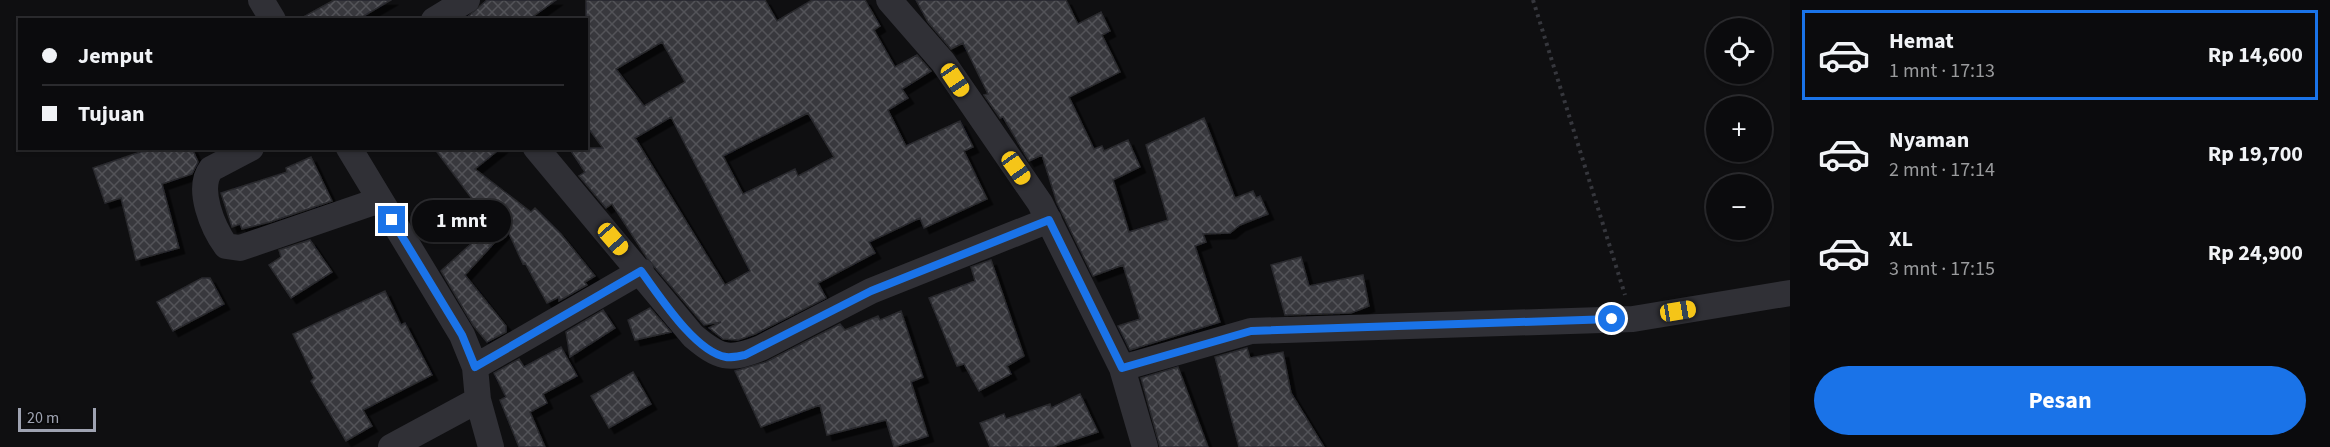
<!DOCTYPE html>
<html lang="id">
<meta charset="utf-8">
<style>
:root{--surface:#0b0b0d;--page:#141416;--text:#f1f3f6;--muted:#9a9b9d;--line:#2b2b2e;--accent:#1a73e8}
body{margin:0;font-family:"Source Sans 3",sans-serif;background:var(--page);color:var(--text);height:100vh;display:flex;flex-direction:column;font-size:22px;white-space:nowrap}
*{box-sizing:border-box;margin:0}
p{font-size:20px;color:var(--muted)}
.icon{flex:none;width:33px;height:33px;fill:none;stroke:currentColor;stroke-width:2;stroke-linecap:round;stroke-linejoin:round}
.map{position:relative;flex:1;overflow:hidden}
.side{display:flex;flex-direction:column;background:var(--surface);width:540px}
.side>*{flex:none}
.top-card{position:absolute;left:18px;top:18px;width:570px;height:132px;border-radius:0px;box-shadow:0 2px 4px #0004,0 0 0 2px var(--line);display:grid;align-content:center;height:132px;padding:0 24px;background:var(--surface)}
.tools{position:absolute;left:1706px;top:18px;display:grid;gap:12px}
.tools a{display:grid;place-items:center;width:66px;height:66px;border-radius:50%;background:var(--surface);box-shadow:0 2px 4px #0004,0 0 0 2px var(--line);font-size:30px}
.scale{position:absolute;left:18px;bottom:15px;width:78px;box-sizing:border-box;padding-left:6px;border:3px solid #9fa3b2;border-top:0;font-size:16px;line-height:21px;white-space:nowrap;color:#9fa3b2;-webkit-text-stroke:4px #0a0a0b;paint-order:stroke}
.end{position:absolute;width:27px;height:27px;margin:-14px;border:8px solid #1a73e8;background:#fff;box-shadow:0 0 0 3px #fff}
.from{border-radius:50%}
.bubble{position:absolute;height:42px;border-radius:21px;background:var(--surface);box-shadow:0 2px 4px #0004,0 0 0 2px var(--line);font-size:20px;font-weight:700;line-height:42px;text-align:center}
.car{position:absolute;width:18px;height:36px;margin:-18px -9px;border-radius:8px;box-shadow:0 0 4px 2px #0007;background:linear-gradient(#f5c518 24%,#345 0 40%,#f5c518 0 76%,#345 0 86%,#f5c518 0)}
.top-card b{display:flex;align-items:center;gap:21px;height:57px;font-size:22px}
.top-card b+b{border-top:2px solid var(--line)}
.top-card i{width:15px;height:15px;background:var(--text)}
ul{padding:10px 0 0;list-style:none}
li{display:flex;align-items:center;gap:18px;height:90px;margin:0 12px 9px;padding:0 12px;border:3px solid transparent;border-radius:0px}
li div{flex:1}
li b{display:block;font-size:22px}
li em{font-style:normal;font-weight:700}
li.selected{border-color:var(--accent)}
li>.icon{width:54px;height:54px;stroke-width:1.5}
.button{display:flex;gap:12px;margin-top:auto;padding:12px 24px}
.button a{flex:1;height:69px;border-radius:36px;background:var(--accent);color:#fff;font-size:24px;font-weight:700;line-height:69px;text-align:center}
main{display:flex;flex:1;min-height:0}
.map>svg:first-child{display:block}
</style>
<main>
<div class="map">
<svg width="1790" height="447" viewBox="0 0 1790 447">
<defs>
<pattern id="building-cross-hatch" width="8" height="8" patternUnits="userSpaceOnUse" patternTransform="scale(1.5)"><rect width="8" height="8" fill="#38393e"/><path d="M0 0l8 8M0 8l8-8" fill="none" stroke="#525258"/></pattern>
<filter id="shadow"><feDropShadow dx="5.5" dy="5.5" stdDeviation="0" flood-color="#0009"/></filter>
</defs>
<rect width="100%" height="100%" fill="#0f0f11"/>
<path fill="url(#building-cross-hatch)" stroke="#29292d" stroke-width="1.5" fill-rule="evenodd" filter="url(#shadow)" d="M334,0H391L357,20H298Z
M487,0H556L528,20H464Z
M586,0H765L777,21L812,0H865L880,26L874,30L895,67L917,55L931,71L902,89L908,98L888,110L906,146L960,121L973,147L964,151L987,199L924,228L920,218L869,242L875,253L818,283L826,298L755,334L738,340L723,339L709,328L721,322L704,325L647,258L612,204L606,208L579,176L585,172L569,148H603L586,125ZM662,42L685,82L644,106L616,69ZM808,113L834,157L798,176L795,169L743,194L723,156ZM671,117L750,271L725,285L635,138Z
M916,0H1066L1078,24L1101,12L1110,31L1102,35L1120,72L1069,97L1094,149L1102,146L1104,151L1128,140L1140,167L1113,180L1129,232L1168,220L1146,145L1204,118L1235,198L1253,191L1256,198L1260,196L1268,214L1240,225L1230,233L1203,234L1206,242L1195,246L1220,322L1130,350L1118,326L1140,319L1123,265L1093,276L1057,203L1042,155L1029,161L1003,117L1000,118L984,95L988,94L963,43L951,49L928,22Z
M152,148H192L198,162L192,174L162,184L179,248L136,260L121,198L105,203L93,168Z
M434,148H501L475,169L531,212L535,208L561,234L595,276L585,282L587,285L559,301V297L547,303L525,263L523,264L507,229L465,275L506,326V332L487,342L473,325L441,271L483,233L465,215L476,204Z
M311,157L332,201L270,222L242,229L240,224L232,227L221,193L287,172L286,168Z
M310,240L332,272L291,298L269,265L281,257L279,250Z
M1301,257L1309,286L1363,275L1369,306L1351,313L1285,315L1271,265Z
M991,260L1024,356L1007,366L1011,374L979,391L964,364L957,366L929,298L975,281L971,267Z
M202,278H210L224,304L173,331L157,302Z
M385,291L401,325L405,323L432,375L363,410L372,426L346,441L311,381L314,378L293,334Z
M650,308L671,332L635,340L628,320Z
M603,310L615,328L570,357L566,332Z
M901,311L923,377L911,382L928,436L894,447L886,420L827,435L820,405L761,427L735,371L766,362L840,324L845,330L878,316L880,320Z
M561,347L577,376L543,394L547,403L530,412L545,447H519L500,400L506,397L494,373L519,359L524,367Z
M1247,348L1250,358L1283,352L1291,393L1324,447H1239L1215,357Z
M1178,367L1208,447H1160L1141,378Z
M633,372L651,404L609,428L591,396Z
M1080,394L1098,432L1052,447H990L980,423L1004,414L1006,419L1050,404L1051,408Z"/>
<g fill="none" stroke-linecap="round" stroke-linejoin="round">
<path stroke="#36373d" stroke-width="4" stroke-dasharray="3 4.5" stroke-linecap="butt" d="M1533,0L1625,295"/>
<path stroke="#303036" stroke-width="26" d="M261,0L273,20
M889,0L943,62L1040,203L1122,368L1145,447
M434,20L467,0
M251,148L211,169C196,189 213,228 226,246L240,248L380,200
M349,148L462,335L475,367L478,400L491,447
M536,148L693,336C719,358 729,361 761,348L871,291L1049,220
M475,367L641,271
M1122,368L1251,331L1633,319L1790,293
M391,447L478,400"/>
</g>
<g fill="none" stroke-linecap="round" stroke-linejoin="round">
<path stroke="#1a73e8" stroke-width="8" d="M392,220L462,335L475,367L641,271C659,295 695,352 726,357C731,358 739,356 745,355L871,291L1049,220L1122,368L1251,331L1612,319"/>
</g>
</svg>
<div class="tools">
<a><svg class="icon" aria-label="locate" viewBox="0 0 24 24"><circle cx="12" cy="12" r="6"/><path d="M12 2v4M12 18v4M2 12h4M18 12h4"/></svg></a>
<a>+</a>
<a>−</a>
</div>
<div class="scale">20 m</div>
<i class="end from" style="left:1612px;top:319px"></i>
<i class="end" style="left:392px;top:220px"></i>
<div class="bubble" style="left:412px;top:200px;width:99px">1 mnt</div>
<i class="car" style="left:955px;top:80px;rotate:146deg"></i>
<i class="car" style="left:1016px;top:168px;rotate:145deg"></i>
<i class="car" style="left:613px;top:239px;rotate:139deg"></i>
<i class="car" style="left:1678px;top:311px;rotate:81deg"></i>
<div class="top-card">
<b><i class="from"></i>Jemput</b>
<b><i></i>Tujuan</b>
</div>
</div>
<section class="side">
<ul>
<li class="selected"><svg class="icon" aria-label="car" viewBox="0 0 24 24"><path d="M5 17H2v-5l4-1 3-4h7l3 4 3 1v5h-3M9 17h6M6 11h13"/><circle cx="7" cy="17" r="2"/><circle cx="17" cy="17" r="2"/></svg><div><b>Hemat</b><p>1 mnt · 17:13</p></div><em>Rp 14,600</em></li>
<li><svg class="icon" aria-label="car" viewBox="0 0 24 24"><path d="M5 17H2v-5l4-1 3-4h7l3 4 3 1v5h-3M9 17h6M6 11h13"/><circle cx="7" cy="17" r="2"/><circle cx="17" cy="17" r="2"/></svg><div><b>Nyaman</b><p>2 mnt · 17:14</p></div><em>Rp 19,700</em></li>
<li><svg class="icon" aria-label="car" viewBox="0 0 24 24"><path d="M5 17H2v-5l4-1 3-4h7l3 4 3 1v5h-3M9 17h6M6 11h13"/><circle cx="7" cy="17" r="2"/><circle cx="17" cy="17" r="2"/></svg><div><b>XL</b><p>3 mnt · 17:15</p></div><em>Rp 24,900</em></li>
</ul>
<div class="button"><a>Pesan</a></div>
</section>
</main>
